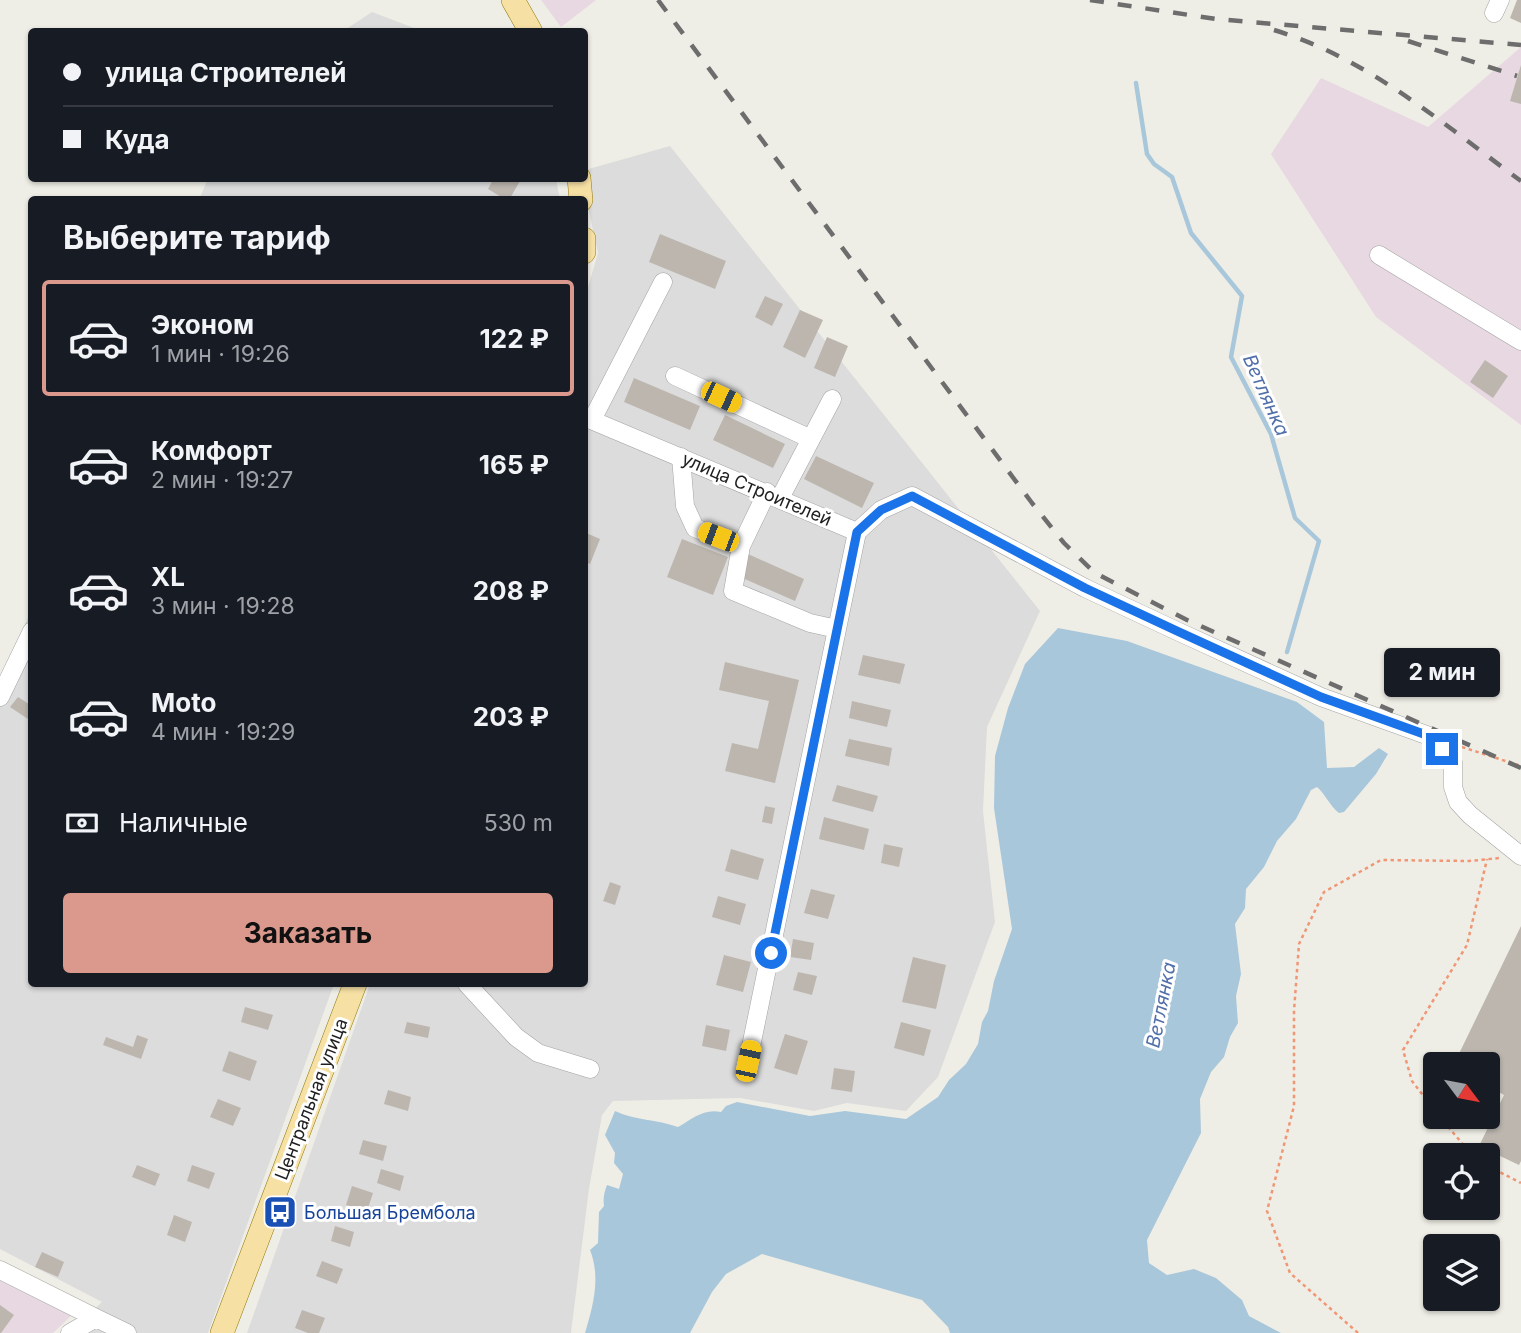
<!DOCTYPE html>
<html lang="ru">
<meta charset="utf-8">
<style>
:root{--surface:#171b24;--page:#20242c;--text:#f1f3f6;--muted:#9ea1a6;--line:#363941;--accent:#db998d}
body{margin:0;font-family:Inter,sans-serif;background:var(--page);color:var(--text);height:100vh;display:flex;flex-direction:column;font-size:26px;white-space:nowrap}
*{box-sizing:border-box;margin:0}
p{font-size:23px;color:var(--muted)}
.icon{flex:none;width:38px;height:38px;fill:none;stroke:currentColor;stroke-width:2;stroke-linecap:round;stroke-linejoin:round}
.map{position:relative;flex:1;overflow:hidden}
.side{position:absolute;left:28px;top:196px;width:560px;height:791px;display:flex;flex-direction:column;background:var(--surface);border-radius:7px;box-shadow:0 2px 5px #0004}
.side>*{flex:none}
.guide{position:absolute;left:28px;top:28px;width:560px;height:154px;border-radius:7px;box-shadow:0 2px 5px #0004;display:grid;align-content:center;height:154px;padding:0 35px;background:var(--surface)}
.needle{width:46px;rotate:122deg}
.buttons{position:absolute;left:1423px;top:1052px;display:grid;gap:14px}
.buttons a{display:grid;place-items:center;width:77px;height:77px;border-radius:7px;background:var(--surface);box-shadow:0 2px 5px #0004;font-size:35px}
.end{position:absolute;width:32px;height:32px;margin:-16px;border:9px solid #1a73e8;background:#fff;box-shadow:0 0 0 4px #fff}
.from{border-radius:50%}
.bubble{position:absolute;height:49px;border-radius:7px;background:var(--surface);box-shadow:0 2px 5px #0004;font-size:23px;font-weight:700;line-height:49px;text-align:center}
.car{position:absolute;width:21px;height:42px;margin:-21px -10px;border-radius:9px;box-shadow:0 0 5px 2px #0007;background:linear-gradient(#f5c518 24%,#345 0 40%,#f5c518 0 76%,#345 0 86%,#f5c518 0)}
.guide b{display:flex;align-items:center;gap:24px;height:66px;font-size:26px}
.guide b+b{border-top:2px solid var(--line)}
.guide i{width:18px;height:18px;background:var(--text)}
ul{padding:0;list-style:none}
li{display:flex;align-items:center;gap:21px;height:116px;margin:0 14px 10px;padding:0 21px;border:4px solid transparent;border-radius:7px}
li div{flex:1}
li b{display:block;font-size:26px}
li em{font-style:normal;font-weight:700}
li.selected{border-color:var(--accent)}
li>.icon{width:63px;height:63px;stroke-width:1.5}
h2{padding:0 35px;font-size:32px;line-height:84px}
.pay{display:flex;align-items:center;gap:18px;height:77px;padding:0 35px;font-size:26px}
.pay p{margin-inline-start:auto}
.primary-button{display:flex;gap:14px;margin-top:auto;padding:14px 35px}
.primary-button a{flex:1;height:80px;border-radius:7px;background:var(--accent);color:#111;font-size:28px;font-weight:700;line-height:80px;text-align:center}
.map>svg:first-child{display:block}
</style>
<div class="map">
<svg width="1521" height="1333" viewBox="0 0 1521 1333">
<rect width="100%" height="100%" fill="#efeee6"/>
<path fill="#dddcdc" d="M372,12L422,31H343Z
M670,146L1040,611L987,727L983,811L995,922L938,1077L906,1111L847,1103L814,1111L740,1098L613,1101L602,1115L589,1189L571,1333H247L370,984H584V301L598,253L582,179L585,170Z
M208,178L556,179L560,199L199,200Z
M31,610L32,984H334L208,1333H68L102,1302L0,1249V687Z"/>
<path fill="#e8d8e2" d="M541,0H596L561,27Z
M1521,47V425L1376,317L1271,154L1321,78L1428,127Z
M0,1271L72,1315L53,1333H0Z"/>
<path fill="#a9c7da" d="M1058,628L1127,641L1297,702L1324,722L1327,768L1354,767L1379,748L1388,754L1376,774L1344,812L1339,813C1329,805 1326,795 1317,787L1311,790L1296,819L1277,841L1264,867L1246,889L1245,908L1235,924L1241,974L1236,996L1238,1023L1230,1037L1224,1057L1211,1072L1200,1099L1201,1133L1147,1240L1149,1263L1167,1275L1194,1269L1216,1278L1242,1300L1249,1316L1281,1333H950L948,1327L922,1300L762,1254L726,1274L712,1292L690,1333H585C593,1306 601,1278 590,1250L598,1243L599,1212L604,1206C603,1198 604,1193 607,1185L619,1189L623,1174L614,1163L615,1153L605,1135L615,1111C636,1121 656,1119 678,1127C692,1119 704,1108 721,1112L726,1106L737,1102L810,1116L845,1111L906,1119L938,1097L949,1080L966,1064L978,1044L982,1022L988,1011L994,981L1012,929L994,808L995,756L1008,708L1025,664Z"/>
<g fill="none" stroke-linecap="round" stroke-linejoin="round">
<path stroke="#a9c7da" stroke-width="4.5" d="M1136,83L1147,154L1154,164L1172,177L1191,233L1242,296L1231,357L1271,434L1295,518L1319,541L1287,652"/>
</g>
<path fill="#bcb6af" d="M1517,0H1521V23L1510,18Z
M1521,65V104L1510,101Z
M494,178H517L520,181L509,200H506L488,189Z
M660,234L726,261L715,289L649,262Z
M765,296L783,304L772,326L755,317Z
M800,310L823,320L805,358L783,347Z
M827,337L848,346L835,377L814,368Z
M1485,360L1508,376L1493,398L1470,382Z
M634,378L700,406L690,430L624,402Z
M725,415L785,444L773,468L713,440Z
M816,456L874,483L862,508L804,479Z
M584,532L600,539L590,564L584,561Z
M682,539L728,557L713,595L667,577Z
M748,554L804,579L795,601L738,576Z
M863,655L905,664L900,684L858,675Z
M725,662L799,680L775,783L725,771L732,743L758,749L769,701L719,690Z
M18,697L32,706V714L28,719L10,707Z
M852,701L891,710L887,727L849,718Z
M849,739L892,748L889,766L845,756Z
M837,785L878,796L873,812L832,801Z
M765,806L775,808L772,824L762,822Z
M824,817L869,829L864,850L819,839Z
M884,844L903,848L899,867L881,863Z
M731,849L764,859L758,880L725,871Z
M610,882L621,886L615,905L603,901Z
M811,889L835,895L828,919L804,913Z
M718,896L746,904L740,925L712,917Z
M1521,926V1161L1519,1165L1479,1146L1504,1095L1488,1086V1064H1454Z
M793,939L814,943L811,960L790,957Z
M724,955L751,962L743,992L716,985Z
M913,957L946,965L936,1009L902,1002Z
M798,972L817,976L812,995L793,990Z
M245,1007L273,1015L268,1030L241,1022Z
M407,1022L430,1027L428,1038L404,1033Z
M901,1022L931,1030L924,1056L894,1048Z
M706,1025L730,1030L726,1051L702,1046Z
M785,1034L808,1041L797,1075L774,1068Z
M137,1035L148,1039L141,1059L103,1045L106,1037L133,1047Z
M229,1051L257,1061L250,1081L222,1071Z
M834,1068L855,1071L852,1092L831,1089Z
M388,1090L411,1097L408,1111L384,1104Z
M218,1099L241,1108L233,1126L210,1117Z
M363,1140L387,1146L383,1161L359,1154Z
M137,1165L160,1174L155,1186L132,1177Z
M192,1165L215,1173L209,1189L187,1181Z
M381,1169L404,1176L400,1191L377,1183Z
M352,1186L373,1193L367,1211L346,1205Z
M174,1215L192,1222L185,1242L167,1235Z
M335,1226L354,1232L350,1247L331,1241Z
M42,1252L64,1262L58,1277L35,1267Z
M322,1261L343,1269L337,1284L316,1276Z
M0,1305L14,1315L1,1333H0Z
M302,1310L325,1318L319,1333H308L295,1328Z"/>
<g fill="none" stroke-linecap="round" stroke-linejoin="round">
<defs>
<path id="minor" d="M1494,13L1500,0
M1379,255L1521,341
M675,376L811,439
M584,417L857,532L748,1061
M592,420L663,282
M681,457L685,506L695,528L741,546L767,492
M780,498L832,399
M857,532L881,510L912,496L1085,588L1177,631L1321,697L1432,737L1453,762V787L1458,802L1470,815L1521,856
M741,546L733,591L810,623L837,629
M0,697L32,631
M467,984L516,1037L538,1053L590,1069
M0,1270L96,1318
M70,1333L96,1318L127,1333"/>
<path id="major" d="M513,0L531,32
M579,178L581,200
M584,239V252
M222,1333L355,984"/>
</defs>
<use href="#minor" stroke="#a3a3a3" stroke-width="19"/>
<use href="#major" stroke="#907a0a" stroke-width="24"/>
<path stroke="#f19675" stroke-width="2.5" stroke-dasharray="3.5 3.5" stroke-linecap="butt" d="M1462,747L1521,766
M1435,1111L1412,1081L1403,1050L1467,945L1487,859
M1439,1116L1472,1155
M1488,1166L1521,1183
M1358,1333L1290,1273L1267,1211L1294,1106V1011L1299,944L1324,892L1381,860L1469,861L1500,858"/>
<use href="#minor" stroke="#fff" stroke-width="18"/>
<use href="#major" stroke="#f6e0a4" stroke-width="23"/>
<path stroke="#6d6d6d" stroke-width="4.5" stroke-dasharray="14 14" stroke-linecap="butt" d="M658,0L1032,503L1064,543L1095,573L1187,620L1521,768
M1090,0L1216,19L1521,45
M1274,30C1368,58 1443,124 1521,181
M1408,41L1517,76"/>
</g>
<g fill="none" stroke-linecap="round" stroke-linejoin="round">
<path stroke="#1a73e8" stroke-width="9" d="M771,953L857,532L881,510L912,496L1085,588L1177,631L1321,697L1432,737L1442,749"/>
</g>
<defs>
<symbol id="bus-square" viewBox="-11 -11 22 22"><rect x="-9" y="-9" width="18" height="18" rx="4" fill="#1a4fb4" stroke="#fff"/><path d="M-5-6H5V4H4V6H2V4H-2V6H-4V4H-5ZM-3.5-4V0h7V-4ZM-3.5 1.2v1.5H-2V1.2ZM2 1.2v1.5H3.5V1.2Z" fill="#fff"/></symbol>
</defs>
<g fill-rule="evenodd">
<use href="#bus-square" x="261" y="1193" width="38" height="38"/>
</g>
<g text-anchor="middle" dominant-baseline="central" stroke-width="6" stroke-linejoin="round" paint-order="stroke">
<g font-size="18" fill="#1f1f1f" stroke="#fff">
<text transform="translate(757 489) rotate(23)">улица Строителей</text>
<text transform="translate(311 1099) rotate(-69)">Центральная улица</text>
</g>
<g font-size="18" fill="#164399" stroke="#fff" text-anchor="start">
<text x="304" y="1212">Большая Брембола</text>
</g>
<g font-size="19" font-style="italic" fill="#516fa9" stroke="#fff">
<text transform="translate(1266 395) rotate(66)">Ветлянка</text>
<text transform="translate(1161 1005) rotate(-79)">Ветлянка</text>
</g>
</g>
</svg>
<div class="buttons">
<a><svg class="needle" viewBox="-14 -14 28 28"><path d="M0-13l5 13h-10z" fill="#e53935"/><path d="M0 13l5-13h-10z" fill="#9ea1a6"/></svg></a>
<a><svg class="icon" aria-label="locate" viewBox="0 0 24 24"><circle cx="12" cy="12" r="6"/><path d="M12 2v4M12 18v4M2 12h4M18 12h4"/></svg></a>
<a><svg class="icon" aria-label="layers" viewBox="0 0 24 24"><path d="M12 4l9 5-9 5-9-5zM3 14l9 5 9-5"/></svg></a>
</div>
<i class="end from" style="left:771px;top:953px"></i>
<i class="end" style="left:1442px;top:749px"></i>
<div class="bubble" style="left:1384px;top:648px;width:116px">2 мин</div>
<i class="car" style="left:721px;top:397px;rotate:115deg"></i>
<i class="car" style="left:718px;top:537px;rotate:291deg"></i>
<i class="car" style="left:748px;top:1061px;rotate:12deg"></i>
<div class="guide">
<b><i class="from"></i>улица Строителей</b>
<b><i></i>Куда</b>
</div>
<section class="side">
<h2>Выберите тариф</h2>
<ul>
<li class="selected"><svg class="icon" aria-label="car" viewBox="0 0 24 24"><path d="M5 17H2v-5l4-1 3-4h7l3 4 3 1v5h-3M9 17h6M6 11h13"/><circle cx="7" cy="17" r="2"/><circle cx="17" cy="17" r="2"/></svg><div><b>Эконом</b><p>1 мин · 19:26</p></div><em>122 ₽</em></li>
<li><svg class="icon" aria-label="car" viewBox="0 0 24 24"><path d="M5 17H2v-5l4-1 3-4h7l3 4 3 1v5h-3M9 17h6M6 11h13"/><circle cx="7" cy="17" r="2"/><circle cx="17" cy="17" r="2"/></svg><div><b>Комфорт</b><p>2 мин · 19:27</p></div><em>165 ₽</em></li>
<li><svg class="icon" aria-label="car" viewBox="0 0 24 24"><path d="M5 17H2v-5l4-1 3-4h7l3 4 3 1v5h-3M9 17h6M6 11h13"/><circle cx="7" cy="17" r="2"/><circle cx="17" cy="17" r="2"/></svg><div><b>XL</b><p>3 мин · 19:28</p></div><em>208 ₽</em></li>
<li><svg class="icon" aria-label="car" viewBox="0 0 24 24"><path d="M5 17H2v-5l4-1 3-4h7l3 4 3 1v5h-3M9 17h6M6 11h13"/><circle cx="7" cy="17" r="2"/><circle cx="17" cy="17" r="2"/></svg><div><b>Moto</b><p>4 мин · 19:29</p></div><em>203 ₽</em></li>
</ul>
<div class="pay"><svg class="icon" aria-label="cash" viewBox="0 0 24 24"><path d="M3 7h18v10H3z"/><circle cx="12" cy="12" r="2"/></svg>Наличные<p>530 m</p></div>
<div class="primary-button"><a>Заказать</a></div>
</section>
</div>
